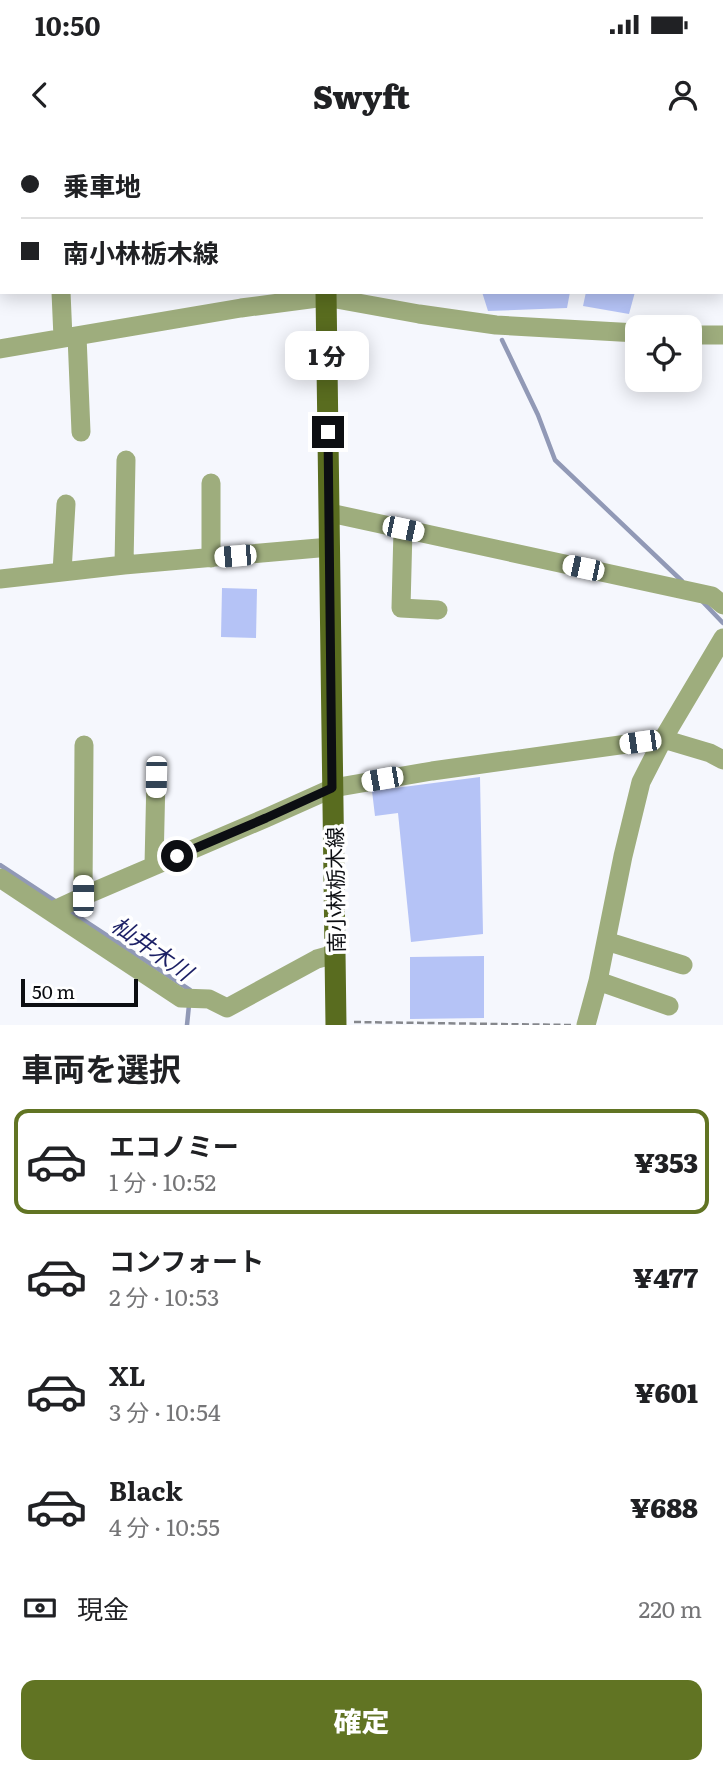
<!DOCTYPE html>
<html lang="ja">
<meta charset="utf-8">
<style>
:root{--surface:#fff;--page:#f6f6f6;--text:#202124;--muted:#757577;--line:#e0e0e0;--accent:#617423}
body{margin:0;font-family:Literata,"Noto Sans JP",serif;background:var(--page);color:var(--text);height:100vh;display:flex;flex-direction:column;font-size:26px;white-space:nowrap}
*{box-sizing:border-box;margin:0}
p{font-size:23px;color:var(--muted)}
.icon{flex:none;width:38px;height:38px;fill:none;stroke:currentColor;stroke-width:2;stroke-linecap:round;stroke-linejoin:round}
.map{position:relative;height:885px;overflow:hidden}
.side{display:flex;flex-direction:column;background:var(--surface);flex:1}
.side>*{flex:none}
.top-card{position:absolute;left:0px;top:0px;width:724px;height:154px;box-shadow:0 4px 18px #0003;display:grid;align-content:center;height:154px;padding:0 21px;background:var(--surface)}
.buttons{position:absolute;left:625px;top:175px;display:grid;gap:14px}
.buttons a{display:grid;place-items:center;width:77px;height:77px;border-radius:14px;background:var(--surface);box-shadow:0 4px 18px #0003;font-size:35px}
.scale{position:absolute;left:21px;bottom:18px;width:117px;box-sizing:border-box;padding-left:7px;border:4px solid #0c0e12;border-top:0;font-size:19px;line-height:24px;white-space:nowrap;color:#0c0e12;-webkit-text-stroke:5px #fff;paint-order:stroke}
.end{position:absolute;width:32px;height:32px;margin:-16px;border:9px solid #0c0e12;background:#fff;box-shadow:0 0 0 4px #fff}
.from{border-radius:50%}
.bubble{position:absolute;height:49px;border-radius:14px;background:var(--surface);box-shadow:0 4px 18px #0003;font-size:23px;font-weight:800;line-height:49px;text-align:center}
.car{position:absolute;width:21px;height:42px;margin:-21px -10px;border-radius:9px;box-shadow:0 0 5px 2px #0007;background:linear-gradient(#fff 24%,#345 0 40%,#fff 0 76%,#345 0 86%,#fff 0)}
.top-card b{display:flex;align-items:center;gap:24px;height:66px;font-size:26px}
.top-card b+b{border-top:2px solid var(--line)}
.top-card i{width:18px;height:18px;background:var(--text)}
ul{padding:0;list-style:none}
li{display:flex;align-items:center;gap:21px;height:105px;margin:0 14px 10px;padding:0 7px;border:4px solid transparent;border-radius:14px}
li div{flex:1}
li b{display:block;font-size:26px}
li em{font-style:normal;font-weight:800}
li.on{border-color:var(--accent)}
li>.icon{width:63px;height:63px;stroke-width:1.5}
h2{padding:0 21px;font-size:32px;line-height:84px}
.pay{display:flex;align-items:center;gap:18px;height:77px;padding:0 21px;font-size:26px}
.pay p{margin-inline-start:auto}
.action{display:flex;gap:14px;margin-top:auto;padding:14px 21px}
.action a{flex:1;height:80px;border-radius:14px;background:var(--accent);color:#fff;font-size:28px;font-weight:800;line-height:80px;text-align:center}
.status{display:flex;justify-content:space-between;align-items:center;height:49px;padding:0 35px;background:var(--surface);direction:ltr}
.status svg{height:19px;fill:currentColor}
header{display:flex;justify-content:space-between;align-items:center;height:91px;padding:0 21px;background:var(--surface);font-size:32px;font-weight:800}
.map>svg:first-child{display:block}
</style>
<div class="status"><b>10:50</b><svg viewBox="0 0 49 12"><path d="M0 12V9h3v3zM5 12V6h3v6zM10 12V3h3v9zM15 12V0h3v12zM26 1h20v11H26zM47 4h2v5h-2z"/></svg></div>
<header><svg class="icon" aria-label="back" viewBox="0 0 24 24"><path d="M15 5l-7 7 7 7"/></svg>Swyft<svg class="icon" aria-label="person" viewBox="0 0 24 24"><circle cx="12" cy="8" r="4"/><path d="M4 21q1-7 8-7t8 7"/></svg></header>
<div class="map">
<svg width="723" height="885" viewBox="0 0 723 885">
<rect width="100%" height="100%" fill="#f5f7fd"/>
<g fill="none" stroke-linecap="round" stroke-linejoin="round">
<path stroke="#9199b6" stroke-width="4.5" d="M502,200L538,275L555,320L682,441
M701,460L723,483
M0,725L58,763
M68,770L190,850V853
M187,885L189,865"/>
</g>
<path fill="#b5c3f6" d="M482,152H570L567,168L488,171Z
M586,152H635L629,174L583,166Z
M222,448L257,449L256,498L221,497Z
M480,637L483,794L411,802L398,673L375,676L372,651Z
M484,816V878L410,879V817Z"/>
<g fill="none" stroke-linecap="round" stroke-linejoin="round">
<path stroke="#85878c" stroke-width="2.5" stroke-dasharray="7 3.5" stroke-linecap="butt" d="M354,882L571,885"/>
<path stroke="#9ead7d" stroke-width="19" d="M223,0V2
M61,152L63,198
M690,195H723
M77,196L81,292
M0,209L241,168L325,157L419,174L496,185L637,193
M211,343V418
M330,373L712,456L723,465
M403,389L401,468L438,470
M124,425L126,320
M62,432L66,364
M0,439L124,425L330,407
M154,725L156,637
M0,738L181,858L209,859L227,868L317,819L335,814
M83,756L84,605
M52,771L93,752L266,678L333,648L432,631L663,599L710,613L723,620
M606,801L683,825
M598,841L669,866
M586,885L598,841L623,716L641,642L663,599L723,498"/>
<path stroke="#596c1f" stroke-width="21" d="M375,2L376,0
M326,152L336,885"/>
</g>
<g fill="none" stroke-linecap="round" stroke-linejoin="round">
<path stroke="#0c0e12" stroke-width="9" d="M177,716L266,678L332,648L328,292"/>
</g>
<g text-anchor="middle" dominant-baseline="central" stroke-width="7" stroke-linejoin="round" paint-order="stroke">
<g font-size="21" fill="#0c0e12" stroke="#fff">
<text transform="translate(334 750) rotate(-91)">南小林栃木線</text>
</g>
<g font-size="23" font-style="italic" fill="#1b1f65" stroke="#fff">
<text transform="translate(153 807) rotate(35)">杣井木川</text>
</g>
</g>
</svg>
<div class="buttons">
<a><svg class="icon" aria-label="locate" viewBox="0 0 24 24"><circle cx="12" cy="12" r="6"/><path d="M12 2v4M12 18v4M2 12h4M18 12h4"/></svg></a>
</div>
<div class="scale">50 m</div>
<i class="end from" style="left:177px;top:716px"></i>
<i class="end" style="left:328px;top:292px"></i>
<div class="bubble" style="left:285px;top:191px;width:84px">1 分</div>
<i class="car" style="left:403px;top:389px;rotate:102deg"></i>
<i class="car" style="left:235px;top:416px;rotate:265deg"></i>
<i class="car" style="left:583px;top:428px;rotate:282deg"></i>
<i class="car" style="left:640px;top:602px;rotate:262deg"></i>
<i class="car" style="left:156px;top:637px;rotate:181deg"></i>
<i class="car" style="left:382px;top:639px;rotate:260deg"></i>
<i class="car" style="left:83px;top:756px;rotate:0deg"></i>
<div class="top-card">
<b><i class="from"></i>乗車地</b>
<b><i></i>南小林栃木線</b>
</div>
</div>
<section class="side">
<h2>車両を選択</h2>
<ul>
<li class="on"><svg class="icon" aria-label="car" viewBox="0 0 24 24"><path d="M5 17H2v-5l4-1 3-4h7l3 4 3 1v5h-3M9 17h6M6 11h13"/><circle cx="7" cy="17" r="2"/><circle cx="17" cy="17" r="2"/></svg><div><b>エコノミー</b><p>1 分 · 10:52</p></div><em>¥353</em></li>
<li><svg class="icon" aria-label="car" viewBox="0 0 24 24"><path d="M5 17H2v-5l4-1 3-4h7l3 4 3 1v5h-3M9 17h6M6 11h13"/><circle cx="7" cy="17" r="2"/><circle cx="17" cy="17" r="2"/></svg><div><b>コンフォート</b><p>2 分 · 10:53</p></div><em>¥477</em></li>
<li><svg class="icon" aria-label="car" viewBox="0 0 24 24"><path d="M5 17H2v-5l4-1 3-4h7l3 4 3 1v5h-3M9 17h6M6 11h13"/><circle cx="7" cy="17" r="2"/><circle cx="17" cy="17" r="2"/></svg><div><b>XL</b><p>3 分 · 10:54</p></div><em>¥601</em></li>
<li><svg class="icon" aria-label="car" viewBox="0 0 24 24"><path d="M5 17H2v-5l4-1 3-4h7l3 4 3 1v5h-3M9 17h6M6 11h13"/><circle cx="7" cy="17" r="2"/><circle cx="17" cy="17" r="2"/></svg><div><b>Black</b><p>4 分 · 10:55</p></div><em>¥688</em></li>
</ul>
<div class="pay"><svg class="icon" aria-label="cash" viewBox="0 0 24 24"><path d="M3 7h18v10H3z"/><circle cx="12" cy="12" r="2"/></svg>現金<p>220 m</p></div>
<div class="action"><a>確定</a></div>
</section>
